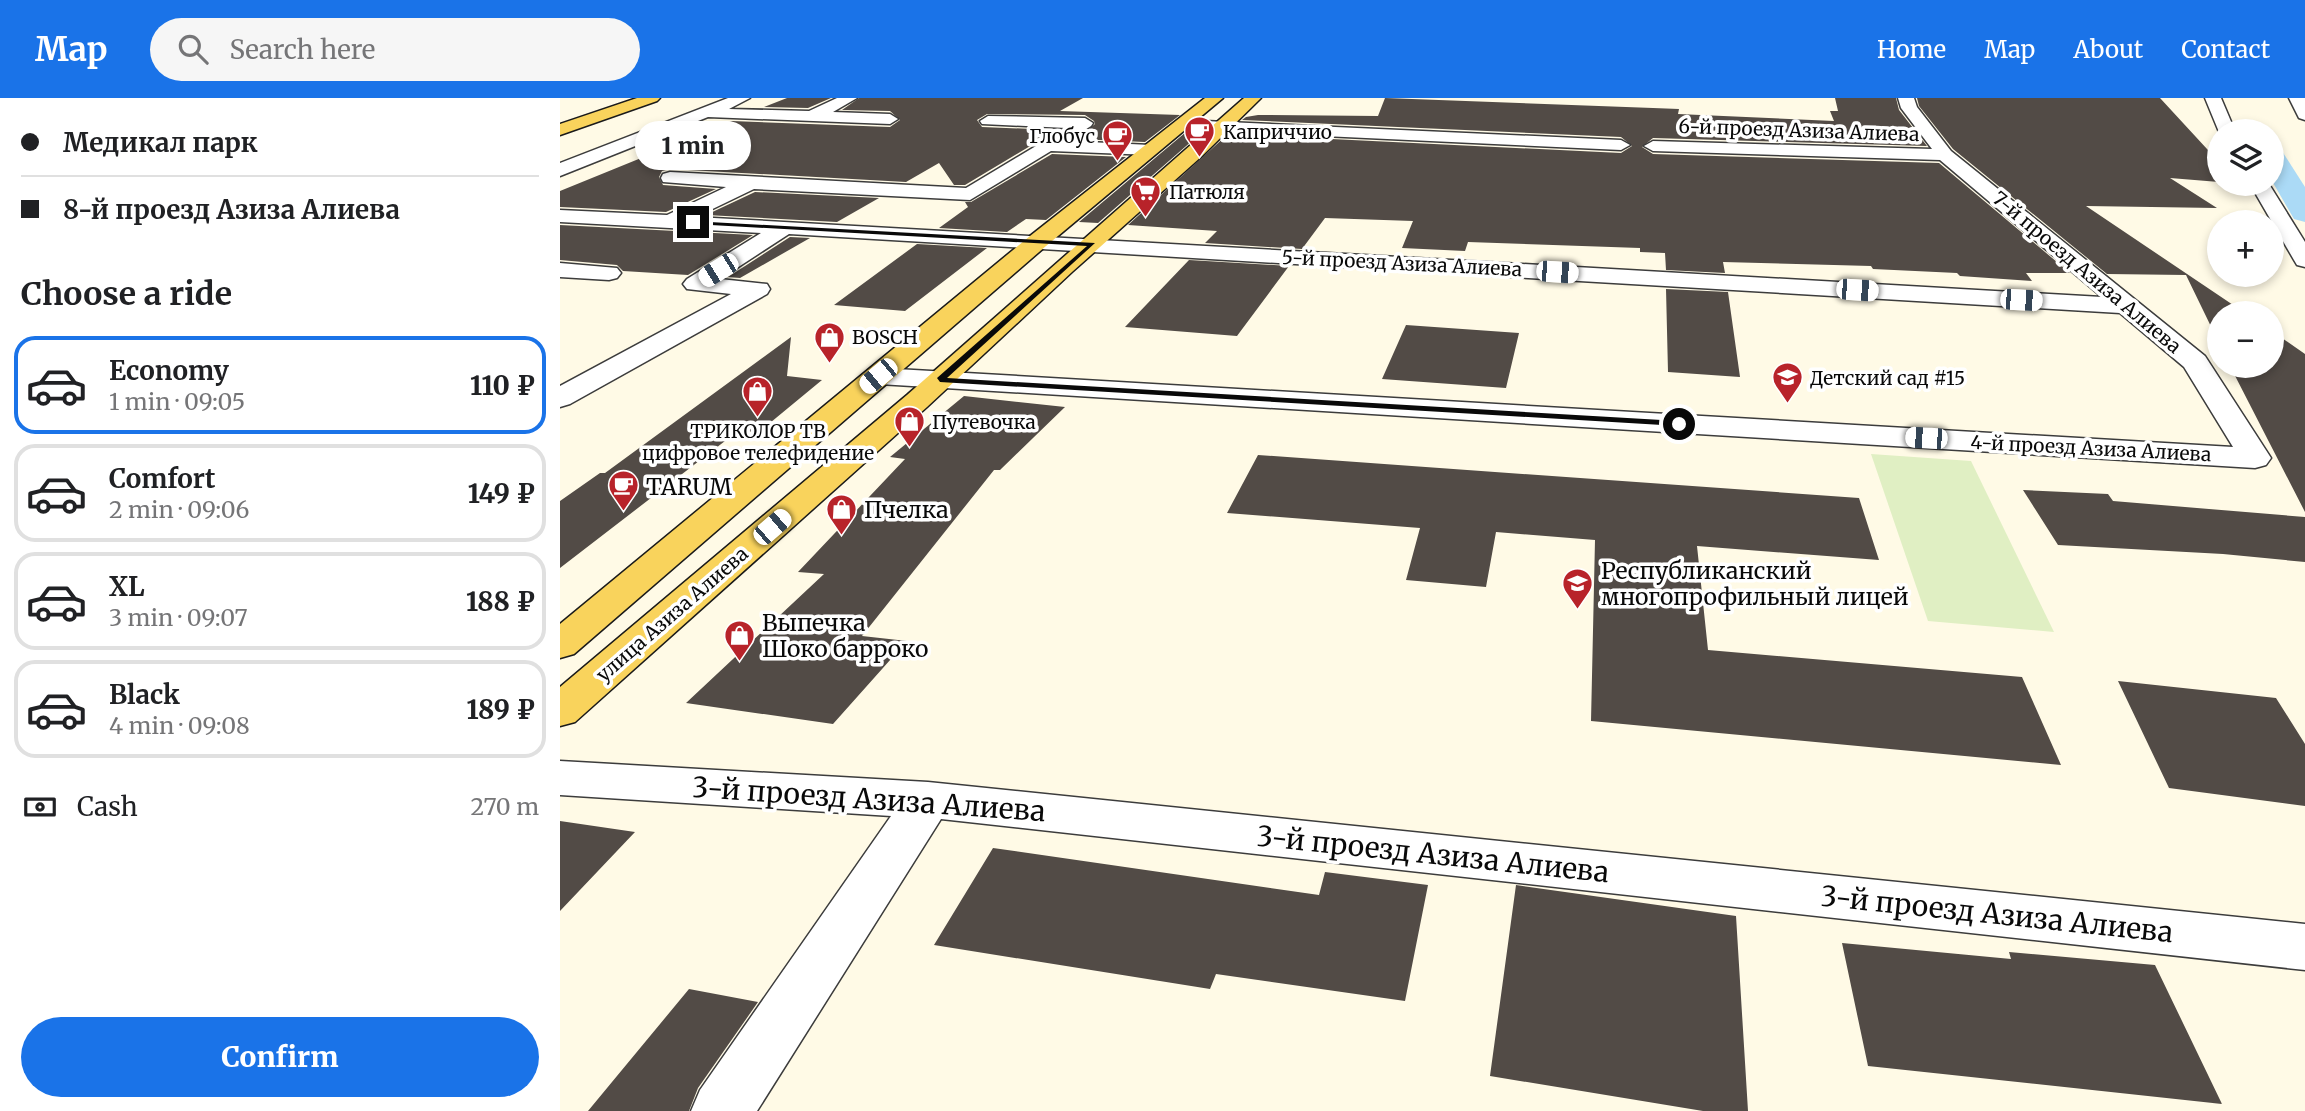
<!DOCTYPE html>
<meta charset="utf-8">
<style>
:root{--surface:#fff;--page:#f6f6f6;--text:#202124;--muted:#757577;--line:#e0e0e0;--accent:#1a73e8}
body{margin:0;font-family:Merriweather,serif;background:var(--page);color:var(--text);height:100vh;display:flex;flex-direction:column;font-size:26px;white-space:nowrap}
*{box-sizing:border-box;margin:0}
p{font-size:23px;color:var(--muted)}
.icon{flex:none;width:38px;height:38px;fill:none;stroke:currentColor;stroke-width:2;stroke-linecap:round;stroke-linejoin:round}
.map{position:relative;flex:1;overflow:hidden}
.details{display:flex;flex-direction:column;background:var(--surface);width:560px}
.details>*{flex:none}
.banner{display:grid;align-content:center;height:154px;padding:0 21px;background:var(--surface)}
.tools{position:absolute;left:1647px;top:21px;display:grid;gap:14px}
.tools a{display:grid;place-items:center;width:77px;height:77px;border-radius:50%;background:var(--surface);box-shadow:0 4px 10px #0003;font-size:35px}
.end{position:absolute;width:32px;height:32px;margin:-16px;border:9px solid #090909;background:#fff;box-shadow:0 0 0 4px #fff}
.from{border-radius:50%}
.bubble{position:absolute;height:49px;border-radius:24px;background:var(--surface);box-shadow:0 4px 10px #0003;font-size:23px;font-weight:800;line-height:49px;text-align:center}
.car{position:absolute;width:21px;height:42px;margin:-21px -10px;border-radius:9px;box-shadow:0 0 5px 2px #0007;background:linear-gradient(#fff 24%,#345 0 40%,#fff 0 76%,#345 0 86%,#fff 0)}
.banner b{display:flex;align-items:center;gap:24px;height:66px;font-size:26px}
.banner b+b{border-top:2px solid var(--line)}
.banner i{width:18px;height:18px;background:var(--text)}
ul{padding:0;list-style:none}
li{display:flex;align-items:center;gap:21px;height:98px;margin:0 14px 10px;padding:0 7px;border:4px solid var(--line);border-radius:21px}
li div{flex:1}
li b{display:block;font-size:26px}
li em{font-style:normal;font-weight:800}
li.selected{border-color:var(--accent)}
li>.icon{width:63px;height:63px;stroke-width:1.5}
h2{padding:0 21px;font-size:32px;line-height:84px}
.pay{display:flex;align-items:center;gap:18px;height:77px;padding:0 21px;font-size:26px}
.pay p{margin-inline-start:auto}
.cta{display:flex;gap:14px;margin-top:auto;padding:14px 21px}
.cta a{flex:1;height:80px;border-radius:42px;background:var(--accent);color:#fff;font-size:28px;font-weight:800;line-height:80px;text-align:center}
header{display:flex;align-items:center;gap:42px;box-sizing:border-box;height:98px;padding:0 35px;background:var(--accent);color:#fff}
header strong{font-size:33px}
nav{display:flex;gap:38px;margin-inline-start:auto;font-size:24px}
.search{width:490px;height:63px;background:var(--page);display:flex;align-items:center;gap:18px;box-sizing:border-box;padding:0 24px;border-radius:38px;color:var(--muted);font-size:26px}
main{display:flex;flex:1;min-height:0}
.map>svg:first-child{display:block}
</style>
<header>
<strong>Map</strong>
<div class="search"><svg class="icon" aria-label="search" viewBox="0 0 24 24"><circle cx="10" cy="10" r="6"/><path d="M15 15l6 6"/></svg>Search here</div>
<nav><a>Home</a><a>Map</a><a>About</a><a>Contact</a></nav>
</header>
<main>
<section class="details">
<div class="banner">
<b><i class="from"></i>Медикал парк</b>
<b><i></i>8-й проезд Азиза Алиева</b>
</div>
<h2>Choose a ride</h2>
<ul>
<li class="selected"><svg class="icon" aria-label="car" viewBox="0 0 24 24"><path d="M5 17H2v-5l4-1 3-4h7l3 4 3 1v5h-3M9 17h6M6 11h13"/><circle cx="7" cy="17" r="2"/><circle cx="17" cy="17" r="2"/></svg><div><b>Economy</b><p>1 min · 09:05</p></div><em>110 ₽</em></li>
<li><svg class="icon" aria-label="car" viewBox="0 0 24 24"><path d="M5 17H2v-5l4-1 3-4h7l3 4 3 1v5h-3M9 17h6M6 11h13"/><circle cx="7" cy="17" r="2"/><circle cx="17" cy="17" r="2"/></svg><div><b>Comfort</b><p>2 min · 09:06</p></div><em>149 ₽</em></li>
<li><svg class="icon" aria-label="car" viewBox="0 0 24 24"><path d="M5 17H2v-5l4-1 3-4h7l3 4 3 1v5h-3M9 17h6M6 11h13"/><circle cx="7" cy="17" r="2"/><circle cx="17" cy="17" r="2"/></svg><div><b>XL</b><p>3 min · 09:07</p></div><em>188 ₽</em></li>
<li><svg class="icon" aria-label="car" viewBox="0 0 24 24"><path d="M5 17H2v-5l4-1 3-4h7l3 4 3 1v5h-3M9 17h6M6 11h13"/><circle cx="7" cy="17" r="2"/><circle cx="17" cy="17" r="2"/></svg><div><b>Black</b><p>4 min · 09:08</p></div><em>189 ₽</em></li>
</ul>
<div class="pay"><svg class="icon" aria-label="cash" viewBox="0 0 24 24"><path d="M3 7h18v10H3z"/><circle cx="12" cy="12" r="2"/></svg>Cash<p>270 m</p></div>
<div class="cta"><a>Confirm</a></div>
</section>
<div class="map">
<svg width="1745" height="1013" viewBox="0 0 1745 1013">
<rect width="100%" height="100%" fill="#fffae6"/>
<path fill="#e0efc3" d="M1311,356L1411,363L1494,534L1368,523Z"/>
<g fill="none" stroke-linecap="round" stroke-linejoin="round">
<path fill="#abdaf6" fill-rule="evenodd" d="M1712,51L1722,53L1745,89V124L1734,121L1712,83Z"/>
</g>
<path fill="#524b46" d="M227,0H271L248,10L204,9Z
M299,0H523L500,13L620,17L585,44L516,41L535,26L534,23L525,17L427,16L417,22L422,29L497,32L405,87H394L379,65L346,84L110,71L102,73L99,79L103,87L156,91L106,114L0,109V93L172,23L330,29L340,22L330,13L282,12Z
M825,0L1093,10L1119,11L1118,16L1274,23L1270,13H1278L1275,0H1336L1339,12L1367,48L1093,40L1082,49L1093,56L1379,65L1510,175H1466L1472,183L1400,178L1397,175L1313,171L1311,168L1163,164L1165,175L1106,172L1105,155L1080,154V150L908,144L905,153L842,150L853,123L765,120L742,151L645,145L657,133L568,127L668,36L1061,55L1072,48L1061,39L682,22L686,19L698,17L818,18Z
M1357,0H1600L1659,64V84L1610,80L1657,110L1526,108L1685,215H1659V245L1626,177L1547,176L1393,51L1359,8Z
M626,34L641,35L538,125L519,124Z
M492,56L566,59L486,122L466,121L447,134L379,130L408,109L405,104H411Z
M195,94L319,100L277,124L146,117Z
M0,127L193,137L128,177L63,173L57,167L0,162Z
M230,139L250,140L180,180L168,179Z
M357,146L427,150L345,213L274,207Z
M629,162L729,168L677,238L565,229Z
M1106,191L1168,194L1180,279L1108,274Z
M846,227L959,235L946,290L822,281Z
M1712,233L1745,256V414L1670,268H1712Z
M231,239L227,278L262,282L199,334L178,333L0,470V403L40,375H45Z
M404,298L505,309L440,372H434L302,538L347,543L273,626L126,605L264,476L238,474L345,361L330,359Z
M698,357L1299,400L1319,462L1137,448L1148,552L1462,579L1501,667L1031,623L1035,442L936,434L926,489L846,482L860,430L667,415Z
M1463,392L1548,396L1553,403L1745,419V464L1663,456L1498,447Z
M1558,583L1716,600L1745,646V708L1609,690Z
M0,723L75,734L0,813Z
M433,750L759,797L765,774L868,787L845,903L656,876L650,891L374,847Z
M956,787L1176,818L1188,1013H1143L930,978Z
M1282,845L1451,861L1449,854L1595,867L1662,1006L1308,968Z
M129,891L198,904L138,990L129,1013H28Z"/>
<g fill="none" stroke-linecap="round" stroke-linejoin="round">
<defs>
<path id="minor" d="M168,0H190L169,11L249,13L277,0H297L273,14L330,16L338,21L330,26L148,19L0,78V65Z
M1338,0H1354L1357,9L1391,53L1645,258L1711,360L1706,367L1695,370L319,286L309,284L305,278L309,272L319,270L1673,349L1624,269L1560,215L229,136L160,181L207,186L210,191L207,196L10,306L0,309V288L171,196L127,191L123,186L127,181L201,135L0,124V112L107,117L166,89L103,84L101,80L103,76L110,74L406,90L506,30L422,26L420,23L428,18L525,20L533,25L531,28L507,43L591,47L600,52L591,57L491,53L410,102L194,91L136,119L1542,199L1380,62L1093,53L1084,48L1093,43L1372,51L1341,10Z
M1645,0H1661L1675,33L1659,34Z
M1729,0H1745V22L1739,20Z
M622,22L1061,42L1070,47L1061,52L616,31L614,27Z
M1690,86H1709L1745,144V169L1737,167L1734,162Z
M0,165L57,170L61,175L57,180L49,182L0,179Z
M0,663L368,684L1745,826V872L381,721L197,1013H131L140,992L331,718L0,697Z"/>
<path id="major" d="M77,0H100L97,3L0,37V26Z
M645,0H663L486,148L14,556L0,560V526L470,138Z
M684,0H701L642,58L512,174L367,309L15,624L0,628V589L347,297Z"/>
</defs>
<use href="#minor" stroke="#3c3c3c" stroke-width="3"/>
<use href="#major" stroke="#1a1a1a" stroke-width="3"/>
<use href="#minor" fill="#fff" fill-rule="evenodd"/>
<use href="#major" fill="#f9d35c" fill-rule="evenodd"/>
</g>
<path fill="#090909" d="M131,123L535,145L387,280L1119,323L1124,326L1119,328L380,284L377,280L527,148L133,126Z"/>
<defs>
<symbol id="cafe-pin" viewBox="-11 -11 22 30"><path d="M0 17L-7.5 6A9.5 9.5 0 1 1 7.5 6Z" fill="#b8232a" stroke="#fff"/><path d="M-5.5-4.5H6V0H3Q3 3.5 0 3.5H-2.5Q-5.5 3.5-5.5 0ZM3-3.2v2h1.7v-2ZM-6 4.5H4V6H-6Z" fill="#fff"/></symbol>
<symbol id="supermarket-pin" viewBox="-11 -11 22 30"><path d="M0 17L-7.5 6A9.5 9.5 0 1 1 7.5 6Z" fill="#b8232a" stroke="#fff"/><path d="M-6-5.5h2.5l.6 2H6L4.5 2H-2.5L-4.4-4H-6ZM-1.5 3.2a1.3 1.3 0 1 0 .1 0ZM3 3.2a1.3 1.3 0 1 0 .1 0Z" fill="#fff"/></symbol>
<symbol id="shop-pin" viewBox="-11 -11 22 30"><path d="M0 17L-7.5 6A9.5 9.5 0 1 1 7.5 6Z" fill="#b8232a" stroke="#fff"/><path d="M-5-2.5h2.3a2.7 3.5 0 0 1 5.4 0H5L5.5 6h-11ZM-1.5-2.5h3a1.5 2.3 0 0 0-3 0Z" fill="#fff"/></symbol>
<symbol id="school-pin" viewBox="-11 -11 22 30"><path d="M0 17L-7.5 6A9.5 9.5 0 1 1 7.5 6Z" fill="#b8232a" stroke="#fff"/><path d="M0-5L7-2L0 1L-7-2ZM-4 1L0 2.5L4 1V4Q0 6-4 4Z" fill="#fff"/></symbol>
<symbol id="university-pin" viewBox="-11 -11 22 30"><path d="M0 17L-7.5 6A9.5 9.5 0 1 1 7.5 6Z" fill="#b8232a" stroke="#fff"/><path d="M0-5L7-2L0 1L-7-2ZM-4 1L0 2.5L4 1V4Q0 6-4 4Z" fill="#fff"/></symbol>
</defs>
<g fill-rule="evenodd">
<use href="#cafe-pin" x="622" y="16" width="35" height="47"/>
<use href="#cafe-pin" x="540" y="20" width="35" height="47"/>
<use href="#supermarket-pin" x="568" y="76" width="35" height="47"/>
<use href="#shop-pin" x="252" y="222" width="35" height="47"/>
<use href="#school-pin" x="1210" y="262" width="35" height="47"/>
<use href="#shop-pin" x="180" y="276" width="35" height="47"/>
<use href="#shop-pin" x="332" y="306" width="35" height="47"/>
<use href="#cafe-pin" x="46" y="370" width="35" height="47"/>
<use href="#shop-pin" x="264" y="394" width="35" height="47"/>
<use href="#university-pin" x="1000" y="468" width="35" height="47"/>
<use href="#shop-pin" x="162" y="520" width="35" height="47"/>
</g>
<g text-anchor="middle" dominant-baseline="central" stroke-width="7" stroke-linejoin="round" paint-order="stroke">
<g font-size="19" fill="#090909" stroke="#fff">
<text transform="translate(1239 32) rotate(2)">6-й проезд Азиза Алиева</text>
<text transform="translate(842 165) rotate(3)">5-й проезд Азиза Алиева</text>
<text transform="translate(1527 174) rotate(40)">7-й проезд Азиза Алиева</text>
<text transform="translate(1531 350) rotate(3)">4-й проезд Азиза Алиева</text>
<text transform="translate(112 516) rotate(-41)">улица Азиза Алиева</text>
</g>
<g font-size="19" fill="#090909" stroke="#fff" text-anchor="start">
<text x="663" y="34">Каприччио</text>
<text x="535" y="38" text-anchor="end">Глобус</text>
<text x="609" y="94">Патюля</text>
<text x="292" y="239">BOSCH</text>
<text x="1250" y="280">Детский сад #15</text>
<text x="372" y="324">Путевочка</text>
<text x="198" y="333" text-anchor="middle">ТРИКОЛОР ТВ<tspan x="198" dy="22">цифровое телефидение</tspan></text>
</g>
<g font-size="23" fill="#090909" stroke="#fff" text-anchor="start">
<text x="86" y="388">TARUM</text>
<text x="304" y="411">Пчелка</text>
<text x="1041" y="472">Республиканский<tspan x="1041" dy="26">многопрофильный лицей</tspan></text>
<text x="202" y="524">Выпечка<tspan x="202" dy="26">Шоко барроко</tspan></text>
</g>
<g font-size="28" fill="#090909" stroke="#fff">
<text transform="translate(309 701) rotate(4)">3-й проезд Азиза Алиева</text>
<text transform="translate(873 756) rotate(6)">3-й проезд Азиза Алиева</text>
<text transform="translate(1437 816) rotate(6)">3-й проезд Азиза Алиева</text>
</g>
</g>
</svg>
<div class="tools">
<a><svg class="icon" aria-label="layers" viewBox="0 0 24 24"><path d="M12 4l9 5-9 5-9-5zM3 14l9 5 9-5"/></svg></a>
<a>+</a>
<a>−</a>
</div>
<i class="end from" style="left:1119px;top:326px"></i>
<i class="end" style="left:133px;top:124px"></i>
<div class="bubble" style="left:75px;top:23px;width:116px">1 min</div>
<i class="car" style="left:158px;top:172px;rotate:238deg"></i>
<i class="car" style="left:997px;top:174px;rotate:94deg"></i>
<i class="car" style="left:1297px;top:192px;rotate:94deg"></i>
<i class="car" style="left:1461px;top:202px;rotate:93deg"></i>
<i class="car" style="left:318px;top:278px;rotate:230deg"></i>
<i class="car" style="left:1366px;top:340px;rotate:273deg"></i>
<i class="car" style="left:212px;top:429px;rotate:49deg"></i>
</div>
</main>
